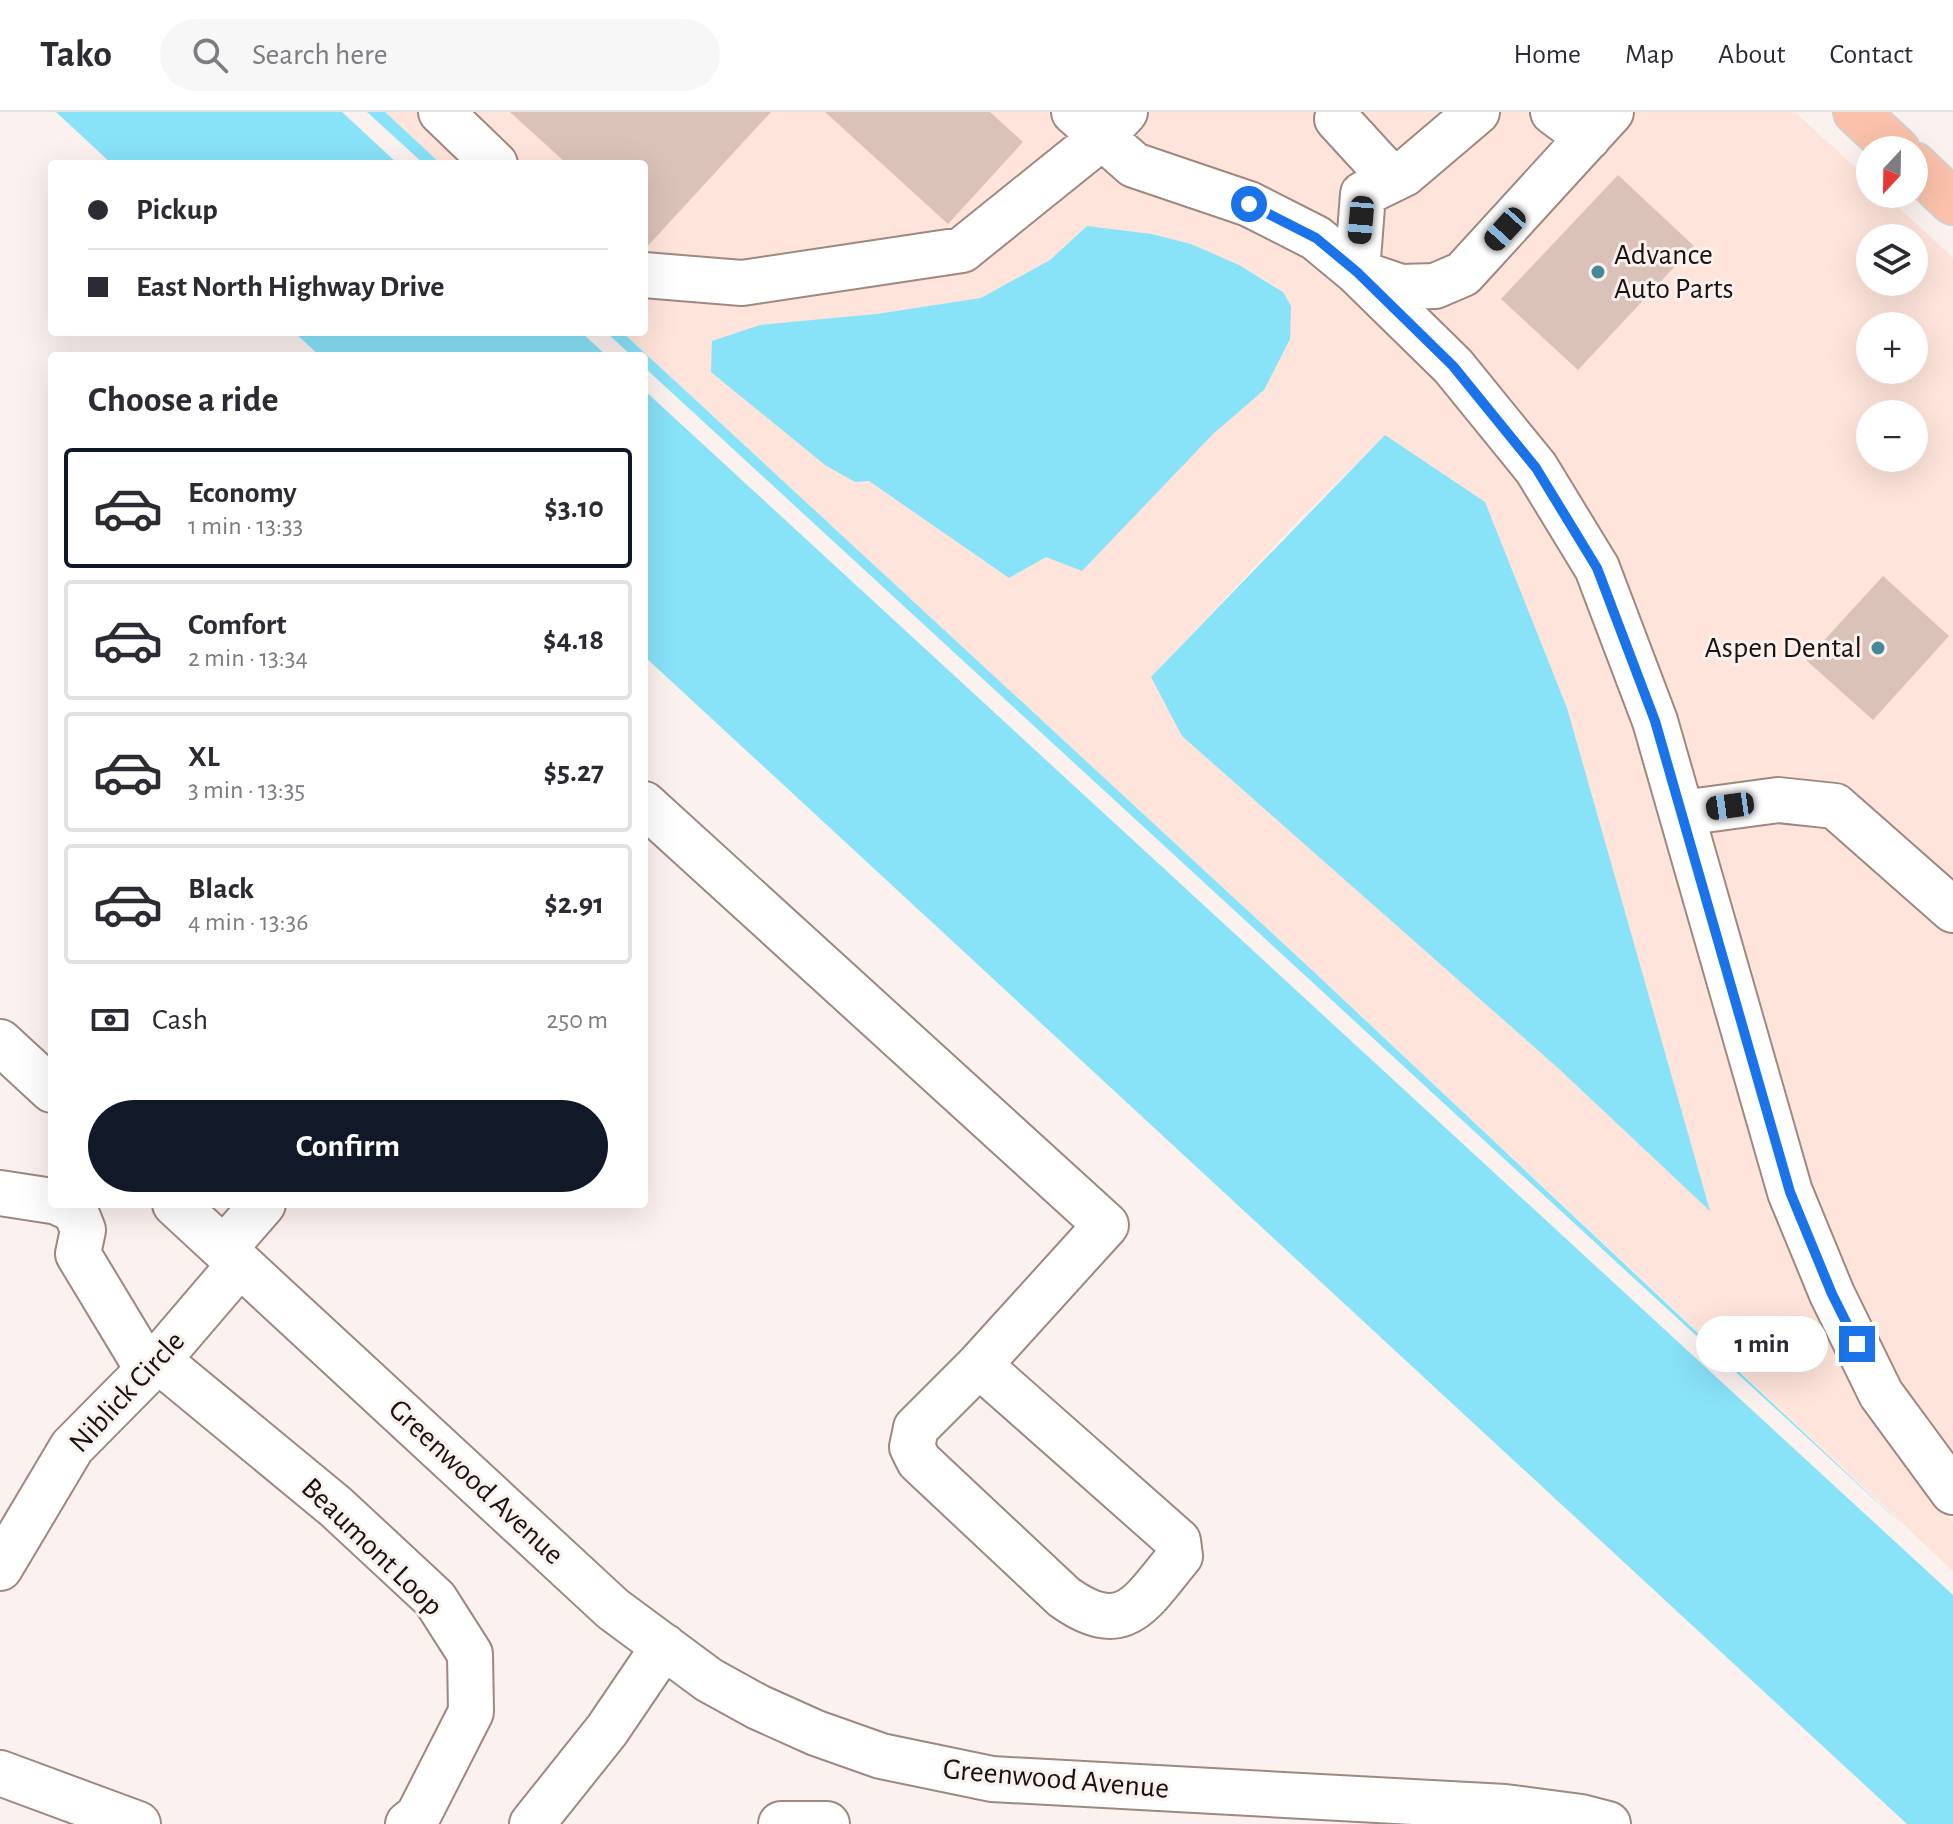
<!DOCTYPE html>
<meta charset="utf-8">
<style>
:root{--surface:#fff;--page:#f7f7f7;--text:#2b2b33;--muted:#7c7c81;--line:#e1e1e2;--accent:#111827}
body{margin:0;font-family:"Alegreya Sans",sans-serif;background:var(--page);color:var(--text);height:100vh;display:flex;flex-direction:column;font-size:30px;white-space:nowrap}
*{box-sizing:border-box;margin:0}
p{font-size:26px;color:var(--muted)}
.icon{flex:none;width:44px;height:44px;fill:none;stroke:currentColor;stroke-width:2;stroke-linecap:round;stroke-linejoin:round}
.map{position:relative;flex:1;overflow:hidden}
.drawer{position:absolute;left:48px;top:240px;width:600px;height:856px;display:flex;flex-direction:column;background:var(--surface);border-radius:8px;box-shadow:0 8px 32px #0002}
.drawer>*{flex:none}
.banner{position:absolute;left:48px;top:48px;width:600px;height:176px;border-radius:8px;box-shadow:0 8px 32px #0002;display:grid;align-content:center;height:176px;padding:0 40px;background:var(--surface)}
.needle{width:52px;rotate:202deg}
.fabs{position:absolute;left:1856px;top:24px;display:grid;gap:16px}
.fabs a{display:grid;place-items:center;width:72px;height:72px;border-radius:50%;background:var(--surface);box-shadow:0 8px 32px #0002;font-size:40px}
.end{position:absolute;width:36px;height:36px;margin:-18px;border:10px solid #1a73e8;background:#fff;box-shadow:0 0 0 4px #fff}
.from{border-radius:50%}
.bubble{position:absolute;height:56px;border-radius:28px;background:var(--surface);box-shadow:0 8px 32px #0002;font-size:26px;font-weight:700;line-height:56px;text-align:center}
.car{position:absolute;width:24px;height:48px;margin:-24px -12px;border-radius:10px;box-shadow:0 0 6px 2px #0007;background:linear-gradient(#222 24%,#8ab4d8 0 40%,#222 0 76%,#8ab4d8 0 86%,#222 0)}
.banner b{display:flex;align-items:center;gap:28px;height:76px;font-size:30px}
.banner b+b{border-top:2px solid var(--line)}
.banner i{width:20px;height:20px;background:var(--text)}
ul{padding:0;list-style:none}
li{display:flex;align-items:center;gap:24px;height:120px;margin:0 16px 12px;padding:0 24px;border:4px solid var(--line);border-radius:8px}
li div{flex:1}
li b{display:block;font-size:30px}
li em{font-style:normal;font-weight:700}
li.active{border-color:var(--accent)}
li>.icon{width:72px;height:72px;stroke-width:1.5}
h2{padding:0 40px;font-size:36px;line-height:96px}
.pay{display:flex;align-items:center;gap:20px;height:88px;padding:0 40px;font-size:30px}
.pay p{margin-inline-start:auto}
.action{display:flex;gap:16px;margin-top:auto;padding:16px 40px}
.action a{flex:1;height:92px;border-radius:48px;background:var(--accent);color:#fff;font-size:32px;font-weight:700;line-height:92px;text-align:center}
header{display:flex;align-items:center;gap:48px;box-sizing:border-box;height:112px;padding:0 40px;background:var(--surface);border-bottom:2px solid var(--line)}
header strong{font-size:38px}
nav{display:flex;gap:44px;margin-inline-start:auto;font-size:28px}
.search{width:560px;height:72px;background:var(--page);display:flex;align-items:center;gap:20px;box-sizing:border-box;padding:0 28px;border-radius:44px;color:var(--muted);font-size:30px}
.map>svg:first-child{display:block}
</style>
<header>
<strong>Tako</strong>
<div class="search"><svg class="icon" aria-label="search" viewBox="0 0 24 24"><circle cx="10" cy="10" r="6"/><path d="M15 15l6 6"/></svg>Search here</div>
<nav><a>Home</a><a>Map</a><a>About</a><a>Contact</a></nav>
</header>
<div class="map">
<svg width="1953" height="1712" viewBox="0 0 1953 1712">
<rect width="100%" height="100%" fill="#fbf1ee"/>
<path fill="#fee4da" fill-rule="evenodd" d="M385,0H1795L1870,69V82H1884L1953,146V1349L1897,1270L1849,1172L1808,1072L1614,448L1439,269L1521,369L1580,467L1637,617L1864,1292L1930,1386L1953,1410V1459L1313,859L622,220H644V52H441ZM1087,114L1152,122L1191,132L1239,153L1283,179L1264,278L1213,322L1009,466L869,369L876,202L981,186L1050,148ZM1870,126H1914V170H1870ZM1870,214H1914V258H1870ZM1870,302H1914V346H1870ZM1385,323L1709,1098L1151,565L1294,413Z"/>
<path fill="#88e2f8" d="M56,0H342L398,52H112Z
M367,0H385L441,52H424Z
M1087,114L1152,122L1191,132L1239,153L1283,180L1291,194L1290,227L1264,278L1213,322L1082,459L1046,445L1009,466L869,369L855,370L825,353L711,260L712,229L760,213L876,202L981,186L1050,148Z
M294,220H581L607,244H320Z
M606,220H622L1313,859L1902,1413L644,255V244H632Z
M644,278L1953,1483V1712H1907L644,544Z
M1385,323L1485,390L1567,596L1710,1099L1558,956L1182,624L1151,565Z"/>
<path fill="#dac2b9" d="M510,0H771L644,138V52H567Z
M825,0H990L1023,30L948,112Z
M1618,63L1694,134L1578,258L1501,187Z
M1883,464L1949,524L1873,608L1806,548Z"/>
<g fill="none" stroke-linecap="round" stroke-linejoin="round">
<defs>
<path id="minor" d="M441,0L495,52
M1074,0L1134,53L1249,92L1316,126L1357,160L1401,175L1435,174L1463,162L1611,0
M1477,0L1404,62L1363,82L1357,160L1453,254L1536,356L1597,456L1655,609L1790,1080L1832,1182L1881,1282L1953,1380
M1553,0L1588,26
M1337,7L1392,67
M644,163L742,171L962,138L1101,26L1125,0
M644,692L1106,1113L979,1253L916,1316L912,1335L919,1349L1064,1485C1125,1529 1142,1489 1180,1444L1178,1429L979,1253
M1682,701L1778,688L1835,694L1953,798
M0,930L52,978
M0,1081L52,1089
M61,1092L75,1098L83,1118L78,1142L148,1258
M175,1092L613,1497L709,1568L758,1595L816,1621L881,1644L992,1667L1505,1695L1581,1705L1608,1712
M224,1137L263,1092
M158,1248L336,1395L435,1487L470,1542L471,1600L418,1704L408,1712
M0,1456L72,1335L158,1248L240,1152
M0,1661L138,1712
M532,1712L607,1618L664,1534
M781,1712H827"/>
<path id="major" d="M1856,0L1897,38
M1914,53L1953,90"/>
</defs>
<use href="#minor" stroke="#9e887f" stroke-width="48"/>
<use href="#major" stroke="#d1d0cf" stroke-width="48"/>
<use href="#minor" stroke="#fff" stroke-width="44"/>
<use href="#major" stroke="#fbc1aa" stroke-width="44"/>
</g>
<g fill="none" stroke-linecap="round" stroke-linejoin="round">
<path stroke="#1a73e8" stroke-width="10" d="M1249,92L1316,126L1357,160L1453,254L1536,356L1597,456L1655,609L1790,1080L1832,1182L1857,1232"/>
</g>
<g fill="#468999" stroke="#fbf1ee" stroke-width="3">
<circle cx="1598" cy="160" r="8"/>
<circle cx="1878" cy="536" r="8"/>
</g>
<g text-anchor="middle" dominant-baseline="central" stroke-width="6" stroke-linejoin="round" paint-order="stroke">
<g font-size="30" fill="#1a120f" stroke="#fbf1ee" text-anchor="start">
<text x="1614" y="143">Advance<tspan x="1614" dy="34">Auto Parts</tspan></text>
<text x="1862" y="536" text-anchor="end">Aspen Dental</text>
</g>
<g font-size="30" fill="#1a120f" stroke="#fbf1ee">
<text transform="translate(127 1280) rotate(-47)">Niblick Circle</text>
<text transform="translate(476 1370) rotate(43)">Greenwood Avenue</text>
<text transform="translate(372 1435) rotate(44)">Beaumont Loop</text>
<text transform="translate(1056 1667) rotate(5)">Greenwood Avenue</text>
</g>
</g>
</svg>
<div class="fabs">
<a><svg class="needle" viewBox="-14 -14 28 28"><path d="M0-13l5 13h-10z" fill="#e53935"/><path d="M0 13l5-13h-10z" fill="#7c7c81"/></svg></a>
<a><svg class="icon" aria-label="layers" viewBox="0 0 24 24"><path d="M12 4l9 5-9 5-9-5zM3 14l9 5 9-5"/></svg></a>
<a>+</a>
<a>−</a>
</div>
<i class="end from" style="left:1249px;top:92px"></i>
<i class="end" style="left:1857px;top:1232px"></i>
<div class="bubble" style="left:1696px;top:1204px;width:132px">1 min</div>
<i class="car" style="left:1361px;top:108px;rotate:185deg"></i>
<i class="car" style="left:1505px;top:117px;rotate:222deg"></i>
<i class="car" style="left:1730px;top:694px;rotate:262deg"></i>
<div class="banner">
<b><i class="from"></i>Pickup</b>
<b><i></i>East North Highway Drive</b>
</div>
<section class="drawer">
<h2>Choose a ride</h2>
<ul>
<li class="active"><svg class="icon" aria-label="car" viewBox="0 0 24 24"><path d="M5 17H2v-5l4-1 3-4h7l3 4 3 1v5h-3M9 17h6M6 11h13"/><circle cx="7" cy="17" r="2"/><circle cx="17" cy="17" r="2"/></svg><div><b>Economy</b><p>1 min · 13:33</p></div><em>$3.10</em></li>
<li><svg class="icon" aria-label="car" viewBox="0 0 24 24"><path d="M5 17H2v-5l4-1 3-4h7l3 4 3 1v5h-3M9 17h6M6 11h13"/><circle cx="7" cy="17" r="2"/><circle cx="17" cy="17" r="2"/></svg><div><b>Comfort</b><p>2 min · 13:34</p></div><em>$4.18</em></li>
<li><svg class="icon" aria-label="car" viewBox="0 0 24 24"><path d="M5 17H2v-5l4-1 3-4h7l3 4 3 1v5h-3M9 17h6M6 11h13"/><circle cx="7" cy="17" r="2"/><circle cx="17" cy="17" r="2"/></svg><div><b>XL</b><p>3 min · 13:35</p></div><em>$5.27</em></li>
<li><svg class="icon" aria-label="car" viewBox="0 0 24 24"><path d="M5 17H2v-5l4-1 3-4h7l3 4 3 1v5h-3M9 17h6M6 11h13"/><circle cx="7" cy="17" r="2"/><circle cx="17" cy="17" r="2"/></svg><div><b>Black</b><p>4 min · 13:36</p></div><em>$2.91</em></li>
</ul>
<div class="pay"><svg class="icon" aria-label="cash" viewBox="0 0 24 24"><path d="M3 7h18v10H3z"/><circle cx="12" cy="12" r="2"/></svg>Cash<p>250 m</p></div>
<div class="action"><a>Confirm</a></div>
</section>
</div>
